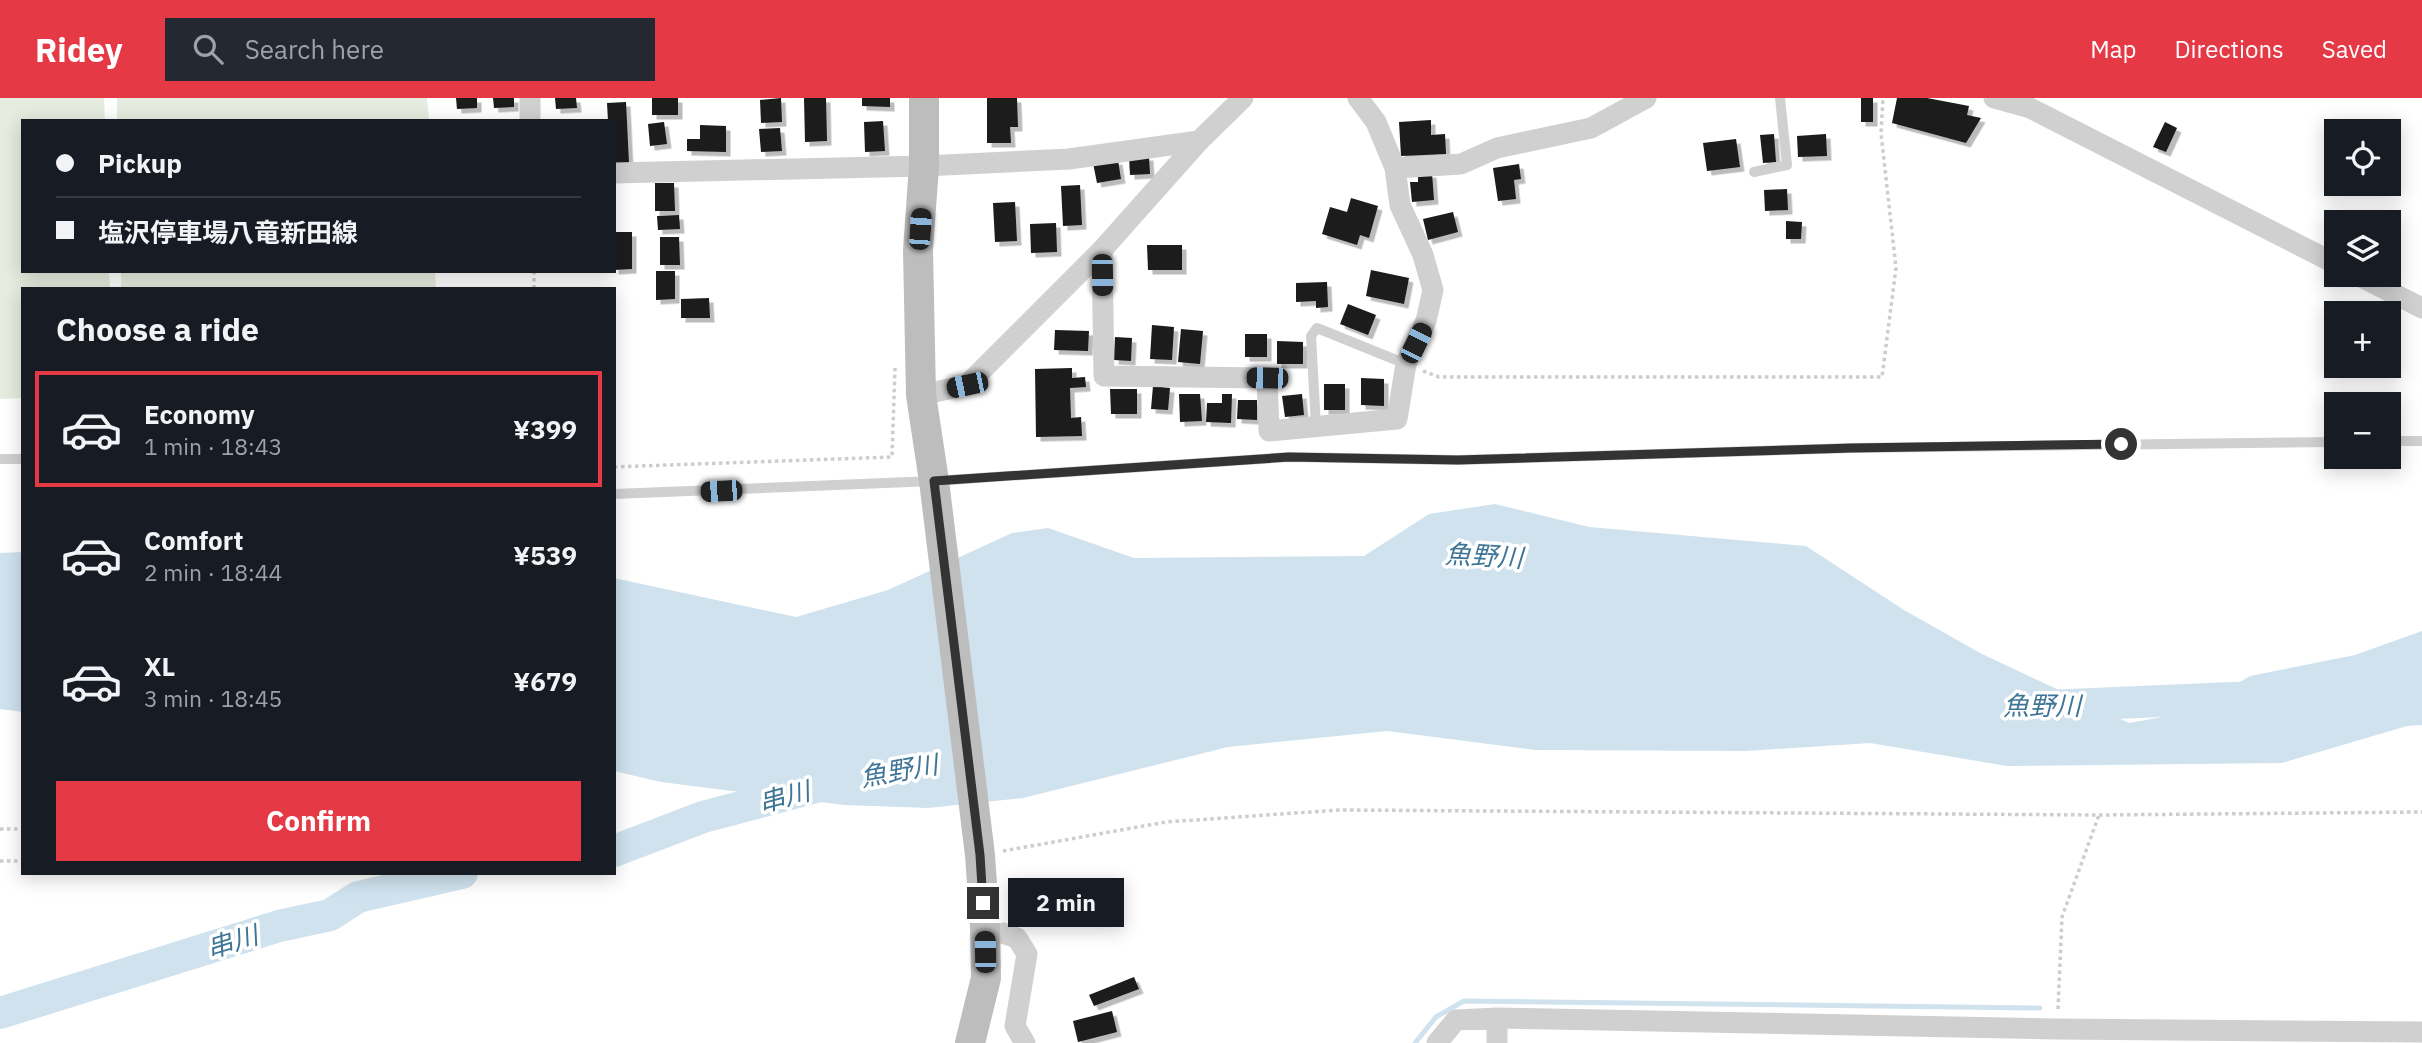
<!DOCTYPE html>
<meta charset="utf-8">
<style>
:root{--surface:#171b24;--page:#242831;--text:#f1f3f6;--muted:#9ea1a6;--line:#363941;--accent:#e63946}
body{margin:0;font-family:"IBM Plex Sans","Noto Sans JP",sans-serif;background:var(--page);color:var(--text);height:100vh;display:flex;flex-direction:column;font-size:26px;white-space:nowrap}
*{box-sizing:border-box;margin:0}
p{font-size:23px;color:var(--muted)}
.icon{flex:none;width:38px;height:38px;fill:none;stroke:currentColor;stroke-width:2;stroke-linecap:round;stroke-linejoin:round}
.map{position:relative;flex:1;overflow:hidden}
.panel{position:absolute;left:21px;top:189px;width:595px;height:588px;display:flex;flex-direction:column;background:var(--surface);border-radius:0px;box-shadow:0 4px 18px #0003}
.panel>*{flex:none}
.top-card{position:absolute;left:21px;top:21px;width:595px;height:154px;border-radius:0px;box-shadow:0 4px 18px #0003;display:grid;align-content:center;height:154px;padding:0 35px;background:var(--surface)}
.controls{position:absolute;left:2324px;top:21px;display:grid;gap:14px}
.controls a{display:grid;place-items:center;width:77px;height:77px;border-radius:0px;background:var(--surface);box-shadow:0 4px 18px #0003;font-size:35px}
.end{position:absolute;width:32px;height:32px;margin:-16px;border:9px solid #333;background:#fff;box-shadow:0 0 0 4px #fff}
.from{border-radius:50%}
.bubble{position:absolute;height:49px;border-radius:0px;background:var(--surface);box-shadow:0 4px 18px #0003;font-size:23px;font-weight:700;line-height:49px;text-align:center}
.car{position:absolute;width:21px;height:42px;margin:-21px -10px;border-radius:9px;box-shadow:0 0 5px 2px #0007;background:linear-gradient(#222 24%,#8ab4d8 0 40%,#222 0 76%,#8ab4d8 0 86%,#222 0)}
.top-card b{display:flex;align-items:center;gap:24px;height:66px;font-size:26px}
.top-card b+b{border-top:2px solid var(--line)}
.top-card i{width:18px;height:18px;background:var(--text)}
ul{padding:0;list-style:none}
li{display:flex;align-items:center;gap:21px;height:116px;margin:0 14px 10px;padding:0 21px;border:4px solid transparent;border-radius:0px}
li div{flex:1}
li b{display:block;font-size:26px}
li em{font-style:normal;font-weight:700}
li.on{border-color:var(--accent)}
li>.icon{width:63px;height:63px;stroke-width:1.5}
h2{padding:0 35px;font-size:32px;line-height:84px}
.action{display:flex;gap:14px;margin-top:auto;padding:14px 35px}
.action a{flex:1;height:80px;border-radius:0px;background:var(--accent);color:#fff;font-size:28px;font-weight:700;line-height:80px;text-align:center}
header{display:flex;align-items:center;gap:42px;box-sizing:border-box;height:98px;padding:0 35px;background:var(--accent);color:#fff}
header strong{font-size:33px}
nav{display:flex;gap:38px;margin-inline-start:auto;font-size:24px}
.search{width:490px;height:63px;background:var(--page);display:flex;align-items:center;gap:18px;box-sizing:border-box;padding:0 24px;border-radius:0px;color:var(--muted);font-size:26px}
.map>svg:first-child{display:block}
</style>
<header>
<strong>Ridey</strong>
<div class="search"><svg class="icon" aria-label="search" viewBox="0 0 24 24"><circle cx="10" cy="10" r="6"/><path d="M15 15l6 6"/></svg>Search here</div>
<nav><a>Map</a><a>Directions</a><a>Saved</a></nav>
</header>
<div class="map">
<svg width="2422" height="945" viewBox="0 0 2422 945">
<defs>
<filter id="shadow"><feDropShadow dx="4.5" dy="4.5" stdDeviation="0" flood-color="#0004"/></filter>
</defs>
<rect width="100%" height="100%" fill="#fff"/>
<path fill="#e6ecdf" d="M0,0H104L105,23H23V173H109L110,191H23V300L0,301Z
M117,0H427L429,23H117Z
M121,173H435L436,191H121Z"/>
<path fill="#cfe2ee" d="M1495,406L1589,429L1806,448L1904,512L1982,556L2129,625L2191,614L2250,578L2355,557L2422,533V627L2407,628L2282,665L2007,668L1870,645L1745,653L1536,652L1387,633L1228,649L1023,700L928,710L844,707L661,684L614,673V480L796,519L888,492L1012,435L1048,430L1134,460L1364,458L1429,416Z
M23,454V614L0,611V455Z"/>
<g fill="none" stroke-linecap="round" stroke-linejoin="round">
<path stroke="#cfe2ee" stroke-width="5" d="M1415,945L1436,919L1464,903L2040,910"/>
<path stroke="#cfe2ee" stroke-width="32" d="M2046,608L2256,599
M614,753L703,719L820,688
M0,915L279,828L330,817L358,799L462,775"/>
</g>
<path fill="#1a1a1a" filter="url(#shadow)" d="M456,0H477V10L457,11Z
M493,0H514V9L494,10Z
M555,0H576L577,10L556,11Z
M652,0H678V17H652Z
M781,0L782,24L761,25L760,2Z
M804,0H826L827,43L805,44Z
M862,0H890V9L862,8Z
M987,0H1017L1018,29H1010L1011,45H987Z
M1861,0H1873V24H1861Z
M1897,0H1927L1969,8L1967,17L1981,20L1966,45L1892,25Z
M626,4L629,65H614V23H608L607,5Z
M1431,22V37L1445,36L1446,56L1401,58L1399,24Z
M883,23L885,53L865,54L864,24Z
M664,24L667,46L650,48L648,26Z
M2165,24L2177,30L2166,54L2153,49Z
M700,27L726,28V54L687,53V41H700Z
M780,30L782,53L761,54L759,31Z
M1774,36L1776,64L1763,65L1760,37Z
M1826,36L1827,58L1798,59L1797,38Z
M1736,41L1740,69L1707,73L1703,45Z
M1149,58L1150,76L1130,77L1129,59Z
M1118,62L1121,81L1097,85L1093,65Z
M1519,66L1521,81L1514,82L1516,101L1498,103L1493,70Z
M1432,75L1434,102L1412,104L1410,84H1418V76Z
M655,85H674L675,113H655Z
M1080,87L1082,127L1063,128L1061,88Z
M1787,91L1788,112L1765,113L1764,92Z
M1351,100L1378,108L1369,140L1360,137L1357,147L1322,136L1330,109L1347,114Z
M1015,104L1017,143L995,144L993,105Z
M1453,114L1458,134L1428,142L1423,121Z
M679,117L680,131L658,132L657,118Z
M1786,123L1802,124L1801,141H1786Z
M1056,125L1057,154L1031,155L1030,126Z
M614,134H632V171L614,172Z
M660,139H679L680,167H660Z
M1147,147H1182V172H1148Z
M1371,172L1409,180L1404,206L1366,198Z
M656,173H675V201L656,202Z
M1327,184L1328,209L1316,210V203L1296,204V185Z
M709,200L710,220H681V201Z
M1348,206L1376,217L1368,237L1340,226Z
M1152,227L1174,229L1172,262L1150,261Z
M1181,231L1203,233L1200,266L1178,264Z
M1055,232L1089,233L1088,253L1054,252Z
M1245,236H1267V259H1245Z
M1115,239L1132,240L1131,263L1114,262Z
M1277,243L1303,244V266H1277Z
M1072,270V280L1085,279L1086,289L1070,290L1071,320L1081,319L1082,338L1036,339L1035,271Z
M1361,280L1384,281V308L1361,307Z
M1324,286H1345V312H1324Z
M1153,288L1170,290L1168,312L1151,311Z
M1110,291H1137V316H1111Z
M1179,296H1200L1202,323L1180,324Z
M1222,296H1232L1231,325L1206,324L1207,305H1222Z
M1302,296L1304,317L1285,319L1282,298Z
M1238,302H1257V322L1237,321Z
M1134,879L1139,891L1094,908L1089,897Z
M1112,913L1117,934L1078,944L1073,923Z"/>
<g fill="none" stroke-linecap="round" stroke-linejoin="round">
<path stroke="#cdcdcd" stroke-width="3.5" stroke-dasharray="3.5 3.5" stroke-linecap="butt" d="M534,173V191
M1423,273L1439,279H1882L1896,170L1881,35L1883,0
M614,369L892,359L895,270
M0,731H23
M1003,753L1166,724L1339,712L2099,717L2422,714
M0,763H23
M2058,911L2062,819L2099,717"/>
<path stroke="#d0d0d0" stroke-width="10" d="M1754,74L1787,67L1780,0
M1316,329L1311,238L1317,230L1406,266
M2389,343H2422
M0,361H23
M614,396L934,383L1289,359L1458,362L1852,350L2336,344"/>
<path stroke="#d0d0d0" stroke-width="21" d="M530,0V23
M1994,0L2030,10L2336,166
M1395,70L1461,66L1497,50L1591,30L1646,0
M614,75L924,68L1069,61L1199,43
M1102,152L1104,278L1267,280L1269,333L1397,321L1406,266L1426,223L1433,192L1423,157L1400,107L1395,70L1376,24L1358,0
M2357,177L2422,210
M921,297L967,287L1102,152L1199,43L1243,0
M985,829L1017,840L1027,856L1015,928L1025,945
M1497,920V945
M1437,945L1456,922L1497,920L2056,931L2422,934"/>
<path stroke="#bdbdbd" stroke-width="30" d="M924,0V68L918,152L921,297L934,383L980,757L985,829L986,880L970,945"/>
</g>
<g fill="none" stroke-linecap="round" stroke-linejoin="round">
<path stroke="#333" stroke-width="9" d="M983,805L980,757L934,383L1289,359L1458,362L1852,350L2121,346"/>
</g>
<g text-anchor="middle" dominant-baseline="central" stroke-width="7" stroke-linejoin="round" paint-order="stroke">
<g font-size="26" font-style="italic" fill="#3f7597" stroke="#fff">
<text transform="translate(1484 457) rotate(3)">魚野川</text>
<text x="2042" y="607">魚野川</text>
<text transform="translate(899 672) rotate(-10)">魚野川</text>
<text transform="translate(784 698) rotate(-15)">串川</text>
<text transform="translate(232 843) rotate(-17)">串川</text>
</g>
</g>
</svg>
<div class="controls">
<a><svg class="icon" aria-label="locate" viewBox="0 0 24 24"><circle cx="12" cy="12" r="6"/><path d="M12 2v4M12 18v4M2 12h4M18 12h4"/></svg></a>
<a><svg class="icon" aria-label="layers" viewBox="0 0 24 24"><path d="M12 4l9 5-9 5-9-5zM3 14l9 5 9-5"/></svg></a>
<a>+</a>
<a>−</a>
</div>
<i class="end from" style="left:2121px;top:346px"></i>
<i class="end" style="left:983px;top:805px"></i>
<div class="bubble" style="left:1008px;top:780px;width:116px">2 min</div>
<i class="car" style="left:920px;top:131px;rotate:4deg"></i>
<i class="car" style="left:1102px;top:177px;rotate:179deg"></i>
<i class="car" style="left:1416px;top:245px;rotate:26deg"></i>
<i class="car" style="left:1267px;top:280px;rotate:271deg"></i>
<i class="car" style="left:967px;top:287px;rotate:258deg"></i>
<i class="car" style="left:721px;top:393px;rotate:267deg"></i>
<i class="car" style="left:985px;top:854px;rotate:359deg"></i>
<div class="top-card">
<b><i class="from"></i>Pickup</b>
<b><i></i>塩沢停車場八竜新田線</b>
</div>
<section class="panel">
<h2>Choose a ride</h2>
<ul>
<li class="on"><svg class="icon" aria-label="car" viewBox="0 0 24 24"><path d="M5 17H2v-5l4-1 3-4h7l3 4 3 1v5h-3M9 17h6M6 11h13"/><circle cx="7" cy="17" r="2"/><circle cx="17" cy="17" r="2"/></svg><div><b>Economy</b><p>1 min · 18:43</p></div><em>¥399</em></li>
<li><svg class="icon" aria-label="car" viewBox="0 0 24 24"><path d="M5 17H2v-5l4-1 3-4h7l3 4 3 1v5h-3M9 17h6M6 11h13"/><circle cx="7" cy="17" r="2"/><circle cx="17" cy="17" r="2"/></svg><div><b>Comfort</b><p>2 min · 18:44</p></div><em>¥539</em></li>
<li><svg class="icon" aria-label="car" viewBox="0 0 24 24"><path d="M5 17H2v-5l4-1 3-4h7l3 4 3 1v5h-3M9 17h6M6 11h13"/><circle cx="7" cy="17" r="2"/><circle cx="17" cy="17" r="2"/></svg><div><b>XL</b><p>3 min · 18:45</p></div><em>¥679</em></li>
</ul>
<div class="action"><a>Confirm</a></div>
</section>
</div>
